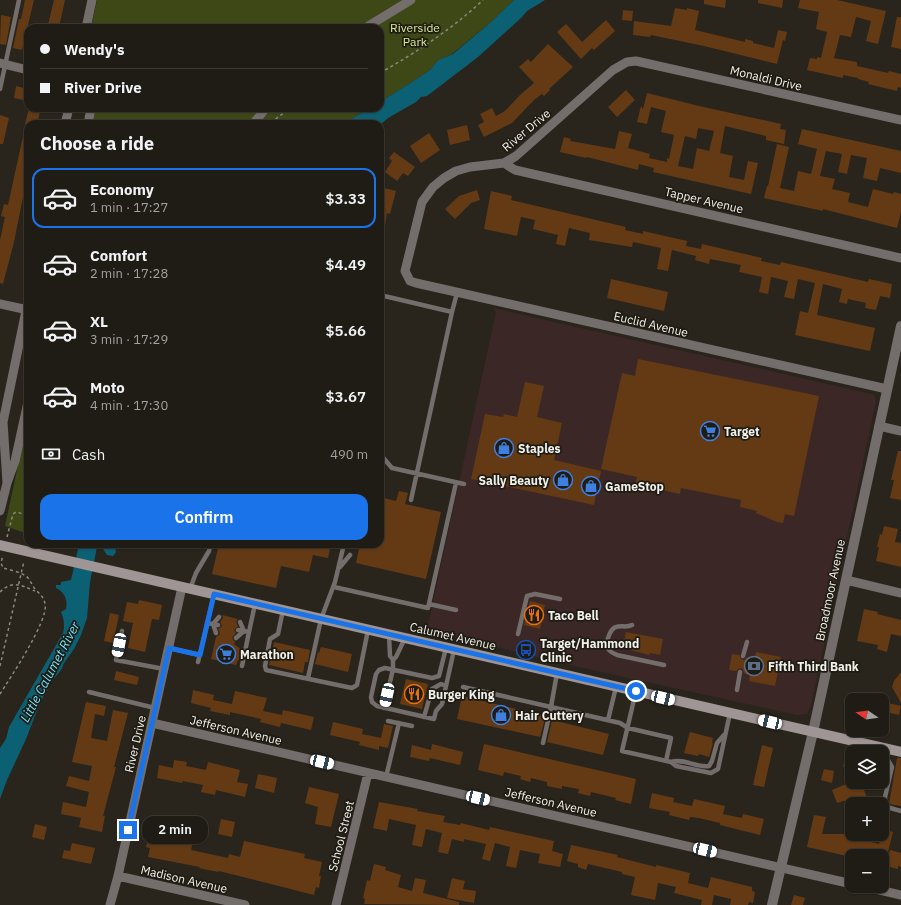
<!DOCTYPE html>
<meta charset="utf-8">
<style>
:root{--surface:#1f1c15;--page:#27251e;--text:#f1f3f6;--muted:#a1a1a0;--line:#3c3a34;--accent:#1a73e8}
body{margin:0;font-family:"IBM Plex Sans",sans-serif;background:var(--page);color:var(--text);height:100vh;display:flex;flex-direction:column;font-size:15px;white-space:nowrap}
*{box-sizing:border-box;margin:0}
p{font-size:13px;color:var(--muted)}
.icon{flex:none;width:22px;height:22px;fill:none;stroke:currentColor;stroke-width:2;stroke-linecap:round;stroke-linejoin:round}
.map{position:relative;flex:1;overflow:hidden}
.sheet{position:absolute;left:24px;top:120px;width:360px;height:428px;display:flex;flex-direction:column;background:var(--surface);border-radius:12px;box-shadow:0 1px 3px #0004,0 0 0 1px var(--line)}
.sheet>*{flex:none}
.guide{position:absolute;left:24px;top:24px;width:360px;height:88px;border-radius:12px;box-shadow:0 1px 3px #0004,0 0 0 1px var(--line);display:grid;align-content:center;height:88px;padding:0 16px;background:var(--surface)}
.needle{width:26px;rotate:283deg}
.tools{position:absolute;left:845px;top:693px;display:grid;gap:8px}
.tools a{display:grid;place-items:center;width:44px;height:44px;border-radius:8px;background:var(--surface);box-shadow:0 1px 3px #0004,0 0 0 1px var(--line);font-size:20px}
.end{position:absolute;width:18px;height:18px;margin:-9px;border:5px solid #1a73e8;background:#fff;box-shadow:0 0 0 2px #fff}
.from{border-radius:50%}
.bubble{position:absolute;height:28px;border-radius:12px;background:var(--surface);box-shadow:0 1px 3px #0004,0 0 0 1px var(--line);font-size:13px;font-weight:600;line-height:28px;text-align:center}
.car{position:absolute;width:12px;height:24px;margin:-12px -6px;border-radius:5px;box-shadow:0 0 3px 1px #0007;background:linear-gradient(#fff 24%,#345 0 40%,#fff 0 76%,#345 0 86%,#fff 0)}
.guide b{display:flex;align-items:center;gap:14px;height:38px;font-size:15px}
.guide b+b{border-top:1px solid var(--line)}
.guide i{width:10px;height:10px;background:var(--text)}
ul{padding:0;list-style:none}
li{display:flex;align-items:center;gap:12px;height:60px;margin:0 8px 6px;padding:0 8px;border:2px solid transparent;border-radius:12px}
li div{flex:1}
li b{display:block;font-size:15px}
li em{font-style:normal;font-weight:600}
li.selected{border-color:var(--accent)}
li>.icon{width:36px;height:36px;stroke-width:1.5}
h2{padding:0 16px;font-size:18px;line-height:48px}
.pay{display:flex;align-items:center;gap:10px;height:44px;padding:0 16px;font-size:15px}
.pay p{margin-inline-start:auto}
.cta{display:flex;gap:8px;margin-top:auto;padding:8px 16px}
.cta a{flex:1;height:46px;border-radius:12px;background:var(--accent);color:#fff;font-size:16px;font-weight:600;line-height:46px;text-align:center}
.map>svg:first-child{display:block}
</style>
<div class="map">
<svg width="901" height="905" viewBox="0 0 901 905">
<rect width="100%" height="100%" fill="#29251c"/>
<path fill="#3b2726" d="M493,308L872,394L875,396L876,402L811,706L807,714L797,715L574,666L427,630L496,312Z"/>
<path fill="#3e4817" d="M97,0H514L491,22L452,54L446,57L438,60L431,69L423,75L380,102V28H91Z
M95,108H371L342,124H91Z
M28,419V534L5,526Z"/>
<path fill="#0c6073" d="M514,0H545L527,11L522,17L478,57L427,96L421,97L416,102L388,118L380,125L342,124L371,108H380V102L423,75L431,69L438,60L446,57L453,54L491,22Z
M77,544H100L97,547L90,582L87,618L81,635L74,649L64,663L61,670L51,682L40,703L26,739L7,780L0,799V748L6,739L9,727L63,633C65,626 64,619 61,612L66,609C68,599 64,592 56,588V585H61V582L71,580L78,549Z
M102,544H111V546L115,547L116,552L113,556L107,555L103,549Z"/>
<path fill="#643a15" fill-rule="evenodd" d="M25,0H34L22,50L13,48L19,19H21Z
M54,0H65L59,27L48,25Z
M704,0H726L725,8L704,4Z
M758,0H783L782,8L758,3Z
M800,0H837L886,11L878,44L866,41L871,21L856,17L851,37L840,35L834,58L857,62V66L888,73L889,71L901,74V88L898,87L897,91L868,84L869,82L858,79V78L843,75V78L807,70L810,58L817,59V57L821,58L827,32L816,29L819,12L798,8Z
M675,8L687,10V8L699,11L695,30L745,42V39L753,41V43L774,48L778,30L787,32L785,41L783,40L777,64L704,46L651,35L650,37L633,35L634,21L671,26Z
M623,10L633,11L632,21L622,20Z
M1,15L11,17L6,45L0,44Z
M897,17H901V49L891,47Z
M606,20L615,31L594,50L592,48L581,59L557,32L566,24L582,42Z
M548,44L573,67L549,89L550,90L544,96L542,94L534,100L512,123L484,137L478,125L484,122L480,114L492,108L496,116L505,111L520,95L534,83L519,67L528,59L531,62Z
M16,86L28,89V101L14,98Z
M626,90L635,100L617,117L608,107Z
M647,93L699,106L781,124L780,129L786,130L784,144L766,140V136L725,126L720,153L733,156L729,177L744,180L748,161L758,163L751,194L653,172L654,168L639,164L638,170L587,157L586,158L560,152L564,137L571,139L570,141L615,149L619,131L632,134L628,148L650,154L649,158L667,162V158L669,159L674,135L661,132L666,111L651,107L647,124L637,122L641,106L643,109ZM698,128L714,131L709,151L697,148L693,169L678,166L685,136L696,139Z
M29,108H41L37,124H25Z
M0,115L9,118L3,144H0Z
M467,125L470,140L450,145L447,130Z
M25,127H28V172L14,242L3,284L0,283V240L5,217L1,216L4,204L8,205Z
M802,129L901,151V173L880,168L877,181L863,178L867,158L851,155L847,174L838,172L842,154L826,151L820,176L835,179L832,189L850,193L848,202L868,207L873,189L893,194L894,192L901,194V212L897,228L823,209V211L764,198L767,186H768L777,144L789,147L780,188L794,191L798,171L811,174L817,149L798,144Z
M429,133L440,150L421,163L410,146Z
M394,152L415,167L408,176L403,173L397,181L385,172L392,161L389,158Z
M384,188L396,191L390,214L387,213L384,232L380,231V202Z
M477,190L480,200L471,203L455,219L445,209L459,196Z
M491,191L512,196L511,200L626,227L625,230L643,234V231L687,241L686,246L701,249L702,244L762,258L761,261L780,265L781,262L868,282L869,279L892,284L890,298L880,296L876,310L865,308L866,303L848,299L847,304L839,302L842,289L823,284L817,315L875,328L870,351L795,335L800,311L808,313L815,283L798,279L794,299L784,297L788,281L771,277L768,294L759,292L762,277L739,272L741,265L710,259L709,264L695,260L696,256L672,250L668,271L657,269L661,248L633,242L632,247L589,240L590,233L569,228L565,246L556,244L558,235L533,229L535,220L521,217L517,236L484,229Z
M611,279L668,292L664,311L607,298Z
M638,359L819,396L794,516L785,514L783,523L777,522L756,513L757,511L740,507L741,500L681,488L680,494L635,484L637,477L601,469L622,373L635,376Z
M525,382L544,386L537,417L562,423L554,460L601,471L594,505L471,479L485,414L503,417L504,414L517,417Z
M898,451H901V500L890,498L894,480H891Z
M399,491L408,493L405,504L441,512L426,579L356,563L360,544H380V497L396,501Z
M884,526L898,529L895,542L901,543V567L876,561L879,547H877L880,534L882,535Z
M219,544H331L328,558L313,555L309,572L281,566L276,588L212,574Z
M139,600L162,605L159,620L152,619L145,652L128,648L133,623L123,621L127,602L138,604Z
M530,601L545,605L540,629L524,625Z
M864,609L878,612L877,614L901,620V636L891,634L887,652L877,649L878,645L857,641Z
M110,613L119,615L113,643L104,641Z
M222,615L238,619L236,622L238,626L234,630L236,633L232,638L235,642L234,644L241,649L239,660H238L236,665L211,659L216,637L220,634L218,629L222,626L220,622L223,618Z
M626,632L663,639L660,655L650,653L649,655L627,649L628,648L623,647Z
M274,642L310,650L308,662H305L303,673L269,665Z
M321,647L352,654L348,672L315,664L318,652L319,653Z
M756,652L781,657L775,686L749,681L750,676L744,673L743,670L741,668L738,669L736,671L729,670L732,654L739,655L741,659L744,660L747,657H755Z
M116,671L139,677L137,685L114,680Z
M901,672V703L892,687L894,681Z
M406,679L428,684L422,709L400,704Z
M193,690L214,695L213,700L232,704L235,691L267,698L263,711L282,715L283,710L314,717L311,730L281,723L280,727L260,722L261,719L230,712V715L210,711L211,708L191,703Z
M462,696L542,715L541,718L545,719L540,737L457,719Z
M86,702L106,706L104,716L95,714L91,738L107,741L113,710L128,713L114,767H116L103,816H105L102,832L79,827L81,818L61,814L63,802L86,807L89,792L66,786L69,776L89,781L92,766L72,762Z
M888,703L901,706L899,715L886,712Z
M552,720L609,734L603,755L547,742Z
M333,722L363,729L362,734L381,738L384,724L393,726L388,748L379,746V750L359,745L360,742L330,735Z
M690,732L713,738L712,743H713L709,757L699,754L698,756L684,753Z
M432,744L463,752L460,765L430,758L429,761L410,757L412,745L431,750Z
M484,744L636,779L631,804L615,800L616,798L591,792L590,796L578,793L579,789L562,786V789L547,786V782L531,778L530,782L520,779L521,776L504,772L503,776L478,770Z
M762,745L773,748L764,787L753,785Z
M845,757L852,759V769L843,767Z
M897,758H901V806L889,804Z
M174,760L187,762L186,766L206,770L208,762L240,770L237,782L248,784L245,797L216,790L215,795L201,792L203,785L183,781L182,783L157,778L159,765L173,768Z
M824,769L834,771L832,783L821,780Z
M258,774L277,778L274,793L255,788Z
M851,782H861L867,798L849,805L847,800L837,803L832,790Z
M309,787L339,794L331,827L315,824L318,807L305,803Z
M652,793L674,798L673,802L692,806L694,799L725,806L723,814L742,818L743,814L764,819L760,835L720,825V823L699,818L690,817L689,820L669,815L670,812L649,808Z
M379,802L418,809L417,811L445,816L443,822L460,825L461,823L489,830L490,827L554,841L552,851L563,854L560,867L538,863L540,854L520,850L516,868L506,866L510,847L495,843L490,861L482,859L486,844L464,839V842L452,839L448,854L438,852L442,833L426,829L422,847L412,845L416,825L389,819L387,831L373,828Z
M814,815L826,817L822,834H860L859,839L879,844L882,829L893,832L887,856H847L807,847Z
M221,819L235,822L232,837L218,834Z
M152,823L169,827L166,840L182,843L184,834L194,836L191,850L228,858L229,854L240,857L244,841L305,854L304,858L322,862L319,876H321L319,888L316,887L314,895L219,871L218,872L199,868L200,867L148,857L150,848L146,847Z
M195,823L206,825L203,838L193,836Z
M35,824L47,827L44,840L32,837Z
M72,843L95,848L91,864L62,858L64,850L70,851Z
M571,845L618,855L617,857L656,867V865L690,873L688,883L708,888L711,877L752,887V891L755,892L753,903L749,902L748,905H730L731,899L714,895L712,905H701L702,900L674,893L676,887L658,883L655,900L631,895L635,877L622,874V872L588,864L586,870L578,867V864L567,861Z
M890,850L901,853V867L898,866V869L886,866Z
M374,864L386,867L385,870L401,875L398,887L412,891L415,878L426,880L423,893L459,902V905L364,904L365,899L363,898L367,880L370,881Z
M452,878L465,881L463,889L476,891L474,903L447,898Z
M794,895L805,898L803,905H791Z"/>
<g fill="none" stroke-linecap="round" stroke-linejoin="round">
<path stroke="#8b8881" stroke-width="1.5" stroke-dasharray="3 3" stroke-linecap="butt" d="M380,73C417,52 452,29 483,0
M272,124C281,110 295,110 310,108
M7,537L13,514L16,512L28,515
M0,592C13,580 20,585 35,591
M0,666L24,561
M0,694C10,678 49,620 45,604C44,598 41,595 37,591C32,587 31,580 26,576C20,572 10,570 3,568L1,563L3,555"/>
<path stroke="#736d6c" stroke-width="4.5" d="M0,89L19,0
M380,295L452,312L457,293
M380,454L392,468L464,484
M411,500L452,312
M340,567L350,555
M334,587L428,608L456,483
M190,589L196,573L209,551L211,544
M429,604L456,610
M283,610L278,634L270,639L265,666L266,670L352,688L357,685L368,630
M240,622L244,631
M207,623L218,625
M213,624L219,617
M213,624L216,633
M632,625C626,628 621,625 616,627C610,629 606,641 607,647C609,652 613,653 617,655L664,665
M238,630L249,632L255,604
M122,631L116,660L164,669
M518,634L527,596L535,594L560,599
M389,635L390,656L393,660
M236,638L244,631
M169,648L200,655
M446,648L439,676L432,678L385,668L379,670L376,674L371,697L372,702L377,706L434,719L436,711L442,704L454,650
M743,656L747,642
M198,662L214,595
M242,666L249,632
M308,678L321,619L335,582L344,544
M463,687L551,707L557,673
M737,690L740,672
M636,691L622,751L671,762L676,766L711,773L718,769L730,713
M89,692L155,708
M384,708L393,669V660L396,657L405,638
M424,717L432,689L441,684L446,686
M608,720L616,687
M388,721L412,726
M543,743L551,707L620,723L628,728L671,738L666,761
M888,760L892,767L885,797V805L887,807L901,811
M671,762C684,758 696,768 709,766L712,761L717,743L724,735
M386,777L399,723"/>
<path stroke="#736d6c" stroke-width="9" d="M86,28L92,0
M365,28L411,0
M0,63L28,70
M65,124L69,108
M88,124L91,108
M253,124L266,108
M504,163L515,170L901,258
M0,304L28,310
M887,389L416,283L410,281L405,271L422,202L433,187L444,178L456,171L470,167L504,163L516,156L613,70L627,62L636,61L901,120
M879,426L901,431
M7,483L3,422L28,301
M0,511L7,483L15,461L28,402
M846,580L901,593
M152,723L852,884
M118,876L245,905
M863,886L901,895
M110,905L118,876L182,587
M336,905L368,773"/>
<path stroke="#736d6c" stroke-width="10" d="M772,905L813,732L901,326"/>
<path stroke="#9f9594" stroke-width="10" d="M0,545L901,752"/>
</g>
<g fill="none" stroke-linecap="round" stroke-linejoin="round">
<path stroke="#1a73e8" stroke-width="5" d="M128,830L169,648L200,655L214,594L636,691"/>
</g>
<defs>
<symbol id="supermarket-ring" viewBox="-11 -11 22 22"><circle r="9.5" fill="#1f1c13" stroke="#3f7fe0" stroke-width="1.5"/><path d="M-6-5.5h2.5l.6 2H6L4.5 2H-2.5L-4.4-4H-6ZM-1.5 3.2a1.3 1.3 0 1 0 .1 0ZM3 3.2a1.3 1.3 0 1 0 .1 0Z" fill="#3f7fe0"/></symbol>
<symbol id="shop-ring" viewBox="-11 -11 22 22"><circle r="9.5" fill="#1f1c13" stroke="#3f7fe0" stroke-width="1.5"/><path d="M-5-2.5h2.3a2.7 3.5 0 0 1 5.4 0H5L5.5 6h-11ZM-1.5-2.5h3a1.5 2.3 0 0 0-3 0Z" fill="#3f7fe0"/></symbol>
<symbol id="restaurant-ring" viewBox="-11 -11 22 22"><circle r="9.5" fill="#1f1c13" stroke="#e8710a" stroke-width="1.5"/><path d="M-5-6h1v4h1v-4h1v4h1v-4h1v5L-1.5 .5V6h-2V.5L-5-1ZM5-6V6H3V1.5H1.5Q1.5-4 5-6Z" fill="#e8710a"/></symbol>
<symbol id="bus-ring" viewBox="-11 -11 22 22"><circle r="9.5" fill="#1f1c13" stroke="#1a4fb4" stroke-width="1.5"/><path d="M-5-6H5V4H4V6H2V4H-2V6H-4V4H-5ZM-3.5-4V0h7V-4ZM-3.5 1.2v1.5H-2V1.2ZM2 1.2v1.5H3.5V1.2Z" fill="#1a4fb4"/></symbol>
<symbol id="bank-ring" viewBox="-11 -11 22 22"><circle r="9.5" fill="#1f1c13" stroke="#5c6f8a" stroke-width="1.5"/><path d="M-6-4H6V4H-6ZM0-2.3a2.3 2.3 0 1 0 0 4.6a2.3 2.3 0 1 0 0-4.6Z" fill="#5c6f8a"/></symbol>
</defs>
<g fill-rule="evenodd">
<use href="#supermarket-ring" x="699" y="420" width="22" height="22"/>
<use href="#shop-ring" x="493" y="437" width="22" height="22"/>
<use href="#shop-ring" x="552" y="469" width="22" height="22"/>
<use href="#shop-ring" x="580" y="475" width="22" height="22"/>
<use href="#restaurant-ring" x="523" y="604" width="22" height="22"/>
<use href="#bus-ring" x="515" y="639" width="22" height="22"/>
<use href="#supermarket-ring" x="215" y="643" width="22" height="22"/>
<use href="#bank-ring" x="743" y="655" width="22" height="22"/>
<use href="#restaurant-ring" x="403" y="683" width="22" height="22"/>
<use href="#shop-ring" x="490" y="704" width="22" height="22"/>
</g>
<g text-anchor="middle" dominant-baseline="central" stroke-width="3.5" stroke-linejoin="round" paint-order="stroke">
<g font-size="12" fill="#d8ec99" stroke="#1f1c13">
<text x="415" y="27">Riverside<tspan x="415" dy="14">Park</tspan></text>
</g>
<g font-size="12" fill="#f2f0ea" stroke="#1f1c13">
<text transform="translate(766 78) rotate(13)">Monaldi Drive</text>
<text transform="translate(526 130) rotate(-40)">River Drive</text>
<text transform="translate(704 200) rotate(13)">Tapper Avenue</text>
<text transform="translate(651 324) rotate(13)">Euclid Avenue</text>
<text transform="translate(830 590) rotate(-78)">Broadmoor Avenue</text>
<text transform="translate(453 636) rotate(13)">Calumet Avenue</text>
<text transform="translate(236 730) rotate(13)">Jefferson Avenue</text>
<text transform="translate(135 744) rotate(-77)">River Drive</text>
<text transform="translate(551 802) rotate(13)">Jefferson Avenue</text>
<text transform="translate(341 836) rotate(-76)">School Street</text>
<text transform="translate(184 879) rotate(13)">Madison Avenue</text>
</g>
<g font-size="12" font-weight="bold" fill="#f2f0ea" stroke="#1f1c13" text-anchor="start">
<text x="724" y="431">Target</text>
<text x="518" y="448">Staples</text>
<text x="549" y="480" text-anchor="end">Sally Beauty</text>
<text x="605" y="486">GameStop</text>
<text x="548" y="615">Taco Bell</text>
<text x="540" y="643">Target/Hammond<tspan x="540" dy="14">Clinic</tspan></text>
<text x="240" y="654">Marathon</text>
<text x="768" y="666">Fifth Third Bank</text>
<text x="428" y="694">Burger King</text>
<text x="515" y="715">Hair Cuttery</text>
</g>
<g font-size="13" font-style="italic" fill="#72dffd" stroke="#1f1c13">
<text transform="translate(50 672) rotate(-62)">Little Calumet River</text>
</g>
</g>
</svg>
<div class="tools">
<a><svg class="needle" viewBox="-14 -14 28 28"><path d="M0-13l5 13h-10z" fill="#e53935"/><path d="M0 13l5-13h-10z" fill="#a1a1a0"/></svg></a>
<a><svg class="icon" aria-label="layers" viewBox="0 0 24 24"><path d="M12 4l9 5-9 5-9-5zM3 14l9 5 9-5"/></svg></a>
<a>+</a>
<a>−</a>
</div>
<i class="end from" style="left:636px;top:691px"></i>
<i class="end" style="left:128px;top:830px"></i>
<div class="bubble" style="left:142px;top:816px;width:66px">2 min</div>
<i class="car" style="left:119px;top:645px;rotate:191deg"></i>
<i class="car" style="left:387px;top:695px;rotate:192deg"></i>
<i class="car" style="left:663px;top:698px;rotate:103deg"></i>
<i class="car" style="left:770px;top:722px;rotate:283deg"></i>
<i class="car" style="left:322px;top:762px;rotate:103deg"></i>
<i class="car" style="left:478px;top:798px;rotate:103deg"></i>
<i class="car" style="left:705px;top:850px;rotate:103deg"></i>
<div class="guide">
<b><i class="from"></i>Wendy's</b>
<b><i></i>River Drive</b>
</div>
<section class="sheet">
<h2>Choose a ride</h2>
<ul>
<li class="selected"><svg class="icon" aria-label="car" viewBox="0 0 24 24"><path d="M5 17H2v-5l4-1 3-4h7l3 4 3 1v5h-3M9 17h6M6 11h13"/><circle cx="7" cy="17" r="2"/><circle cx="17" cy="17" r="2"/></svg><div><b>Economy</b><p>1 min · 17:27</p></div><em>$3.33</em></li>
<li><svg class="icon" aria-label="car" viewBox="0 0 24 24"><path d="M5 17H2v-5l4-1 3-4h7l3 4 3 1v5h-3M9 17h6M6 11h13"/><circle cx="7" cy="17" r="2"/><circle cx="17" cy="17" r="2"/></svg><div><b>Comfort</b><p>2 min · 17:28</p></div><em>$4.49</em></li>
<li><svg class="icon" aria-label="car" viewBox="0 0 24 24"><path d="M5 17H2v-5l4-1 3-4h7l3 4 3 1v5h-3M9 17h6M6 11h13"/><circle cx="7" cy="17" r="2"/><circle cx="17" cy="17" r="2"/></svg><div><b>XL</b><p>3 min · 17:29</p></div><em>$5.66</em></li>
<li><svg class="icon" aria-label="car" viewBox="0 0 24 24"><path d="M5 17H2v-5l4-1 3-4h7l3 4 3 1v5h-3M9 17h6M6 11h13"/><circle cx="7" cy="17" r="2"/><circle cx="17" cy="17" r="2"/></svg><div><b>Moto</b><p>4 min · 17:30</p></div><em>$3.67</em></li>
</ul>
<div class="pay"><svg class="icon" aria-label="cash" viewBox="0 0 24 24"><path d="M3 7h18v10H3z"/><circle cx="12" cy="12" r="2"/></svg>Cash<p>490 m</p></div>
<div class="cta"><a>Confirm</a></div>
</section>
</div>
